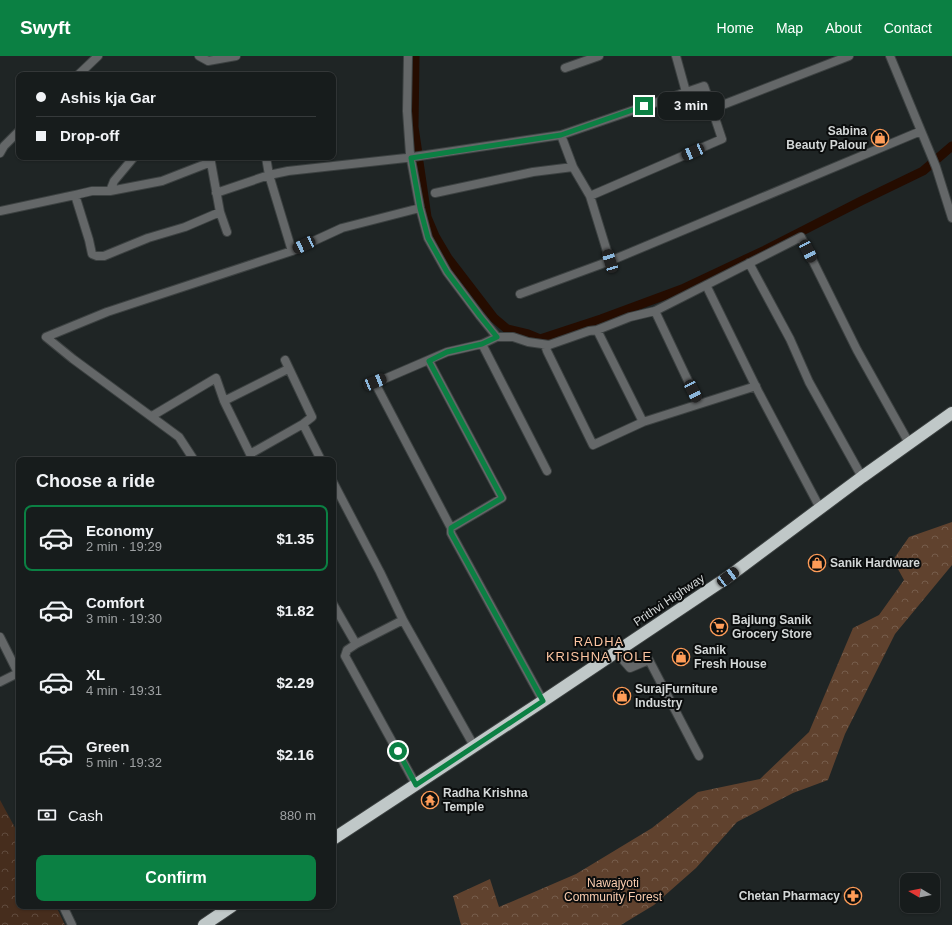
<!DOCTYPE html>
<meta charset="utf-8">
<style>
:root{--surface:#171c1c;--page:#202525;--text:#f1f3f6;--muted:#9ea1a3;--line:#363a3b;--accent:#0b8043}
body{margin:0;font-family:Arial,sans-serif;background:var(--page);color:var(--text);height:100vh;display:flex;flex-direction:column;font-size:15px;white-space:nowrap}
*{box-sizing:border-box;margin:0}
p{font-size:13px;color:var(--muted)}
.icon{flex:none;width:22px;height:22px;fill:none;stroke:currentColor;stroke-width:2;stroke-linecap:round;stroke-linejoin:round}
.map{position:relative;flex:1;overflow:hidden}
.side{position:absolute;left:16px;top:401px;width:320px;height:452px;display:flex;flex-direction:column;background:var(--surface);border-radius:8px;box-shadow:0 1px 3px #0004,0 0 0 1px var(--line)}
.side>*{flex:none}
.banner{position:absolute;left:16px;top:16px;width:320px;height:88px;border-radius:8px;box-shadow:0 1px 3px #0004,0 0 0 1px var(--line);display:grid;align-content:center;height:88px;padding:0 20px;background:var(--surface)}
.needle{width:26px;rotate:280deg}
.tools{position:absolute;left:900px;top:817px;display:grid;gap:8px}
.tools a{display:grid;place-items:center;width:40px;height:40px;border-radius:8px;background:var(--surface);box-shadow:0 1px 3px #0004,0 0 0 1px var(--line);font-size:20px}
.end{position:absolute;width:18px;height:18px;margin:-9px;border:5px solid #0b8043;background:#fff;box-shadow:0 0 0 2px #fff}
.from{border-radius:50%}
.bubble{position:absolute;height:28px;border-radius:8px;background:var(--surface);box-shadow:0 1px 3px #0004,0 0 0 1px var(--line);font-size:13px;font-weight:700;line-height:28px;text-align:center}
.car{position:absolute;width:12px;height:24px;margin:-12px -6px;border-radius:5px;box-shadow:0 0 3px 1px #0007;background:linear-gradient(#222 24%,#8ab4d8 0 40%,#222 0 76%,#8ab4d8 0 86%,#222 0)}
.banner b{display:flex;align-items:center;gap:14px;height:38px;font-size:15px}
.banner b+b{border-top:1px solid var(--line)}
.banner i{width:10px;height:10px;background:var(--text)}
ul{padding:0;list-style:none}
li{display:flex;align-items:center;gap:12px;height:66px;margin:0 8px 6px;padding:0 12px;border:2px solid transparent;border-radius:8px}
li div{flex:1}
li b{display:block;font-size:15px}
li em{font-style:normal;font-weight:700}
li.active{border-color:var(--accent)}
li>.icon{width:36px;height:36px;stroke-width:1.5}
h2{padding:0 20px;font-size:18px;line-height:48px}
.pay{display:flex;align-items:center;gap:10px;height:44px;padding:0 20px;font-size:15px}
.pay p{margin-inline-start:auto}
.action{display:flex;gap:8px;margin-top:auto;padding:8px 20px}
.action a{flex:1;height:46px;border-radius:8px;background:var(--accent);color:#fff;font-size:16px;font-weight:700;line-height:46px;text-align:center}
header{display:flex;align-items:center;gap:24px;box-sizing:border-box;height:56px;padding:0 20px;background:var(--accent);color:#fff}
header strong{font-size:19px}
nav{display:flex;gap:22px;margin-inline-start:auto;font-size:14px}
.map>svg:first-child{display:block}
</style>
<header>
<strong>Swyft</strong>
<nav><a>Home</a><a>Map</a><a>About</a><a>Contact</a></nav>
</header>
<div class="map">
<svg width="952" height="869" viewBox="0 0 952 869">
<defs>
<pattern id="forest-crowns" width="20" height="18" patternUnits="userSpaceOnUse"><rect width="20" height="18" fill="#60422e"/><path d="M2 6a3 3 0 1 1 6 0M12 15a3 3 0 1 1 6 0" fill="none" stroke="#765d4c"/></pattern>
<pattern id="park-crowns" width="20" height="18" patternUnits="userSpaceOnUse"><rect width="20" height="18" fill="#462d1d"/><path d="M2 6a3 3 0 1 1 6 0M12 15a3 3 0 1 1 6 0" fill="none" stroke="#604b3d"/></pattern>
</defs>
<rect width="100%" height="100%" fill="#1f2525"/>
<path fill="url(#forest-crowns)" d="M952,466V509L895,578L845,678L828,724L793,737L737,766L696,812L654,849L621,869H461L453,840L490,823L499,851L576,818L652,772L698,736L760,723L809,676L853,572L879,559L904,524L893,504L909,481Z"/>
<path fill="url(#park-crowns)" d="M0,744L19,779V850H56L65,869H0Z"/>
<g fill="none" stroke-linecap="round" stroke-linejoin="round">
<path stroke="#250c00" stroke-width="9" d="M415,0L414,71L418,98
M419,106L427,161L435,180L448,202L494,262L507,273L528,278L540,283L601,263L682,233L765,194L861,145L923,115L952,90"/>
<defs>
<path id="street" d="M199,0L208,5L236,0
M408,0L407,55L410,98L420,152L428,182L447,216L480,260L497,281
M676,0L686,36
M890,0L936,111L952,162
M565,12L599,0
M78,19L98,0
M561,79L573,111L590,140L610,205
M0,97L4,90L19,75
M134,101L114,125L110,135L162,125L211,106
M210,101L220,156L227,176
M266,101L269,119L292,195
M110,135H92L75,139L89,184L92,198L97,200H104L148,182L185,171L220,156
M216,137L269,119L288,115L406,102L561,79L704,30L712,53
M435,137L533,116L573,111
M590,140L722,83L712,53L849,0
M0,155L75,139
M749,207L790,283L809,326L862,421
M706,229L758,335L820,452
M520,238L610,205L921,75
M655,255L699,348
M597,274L643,366
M482,288L547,415
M549,289L589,275L597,274L630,261L655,255L801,181L857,294L909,387
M429,305L502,442L451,472
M224,345L288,313
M152,360L216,322L224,345L253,404
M303,368L321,404
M250,398L303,368L312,361L285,304
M194,404L179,381L73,303L46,281L107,256L292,195L342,172L420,152
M333,426L380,516L403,564L356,588L333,548
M403,564L474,690
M0,581L19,619
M356,588L347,594L345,600L416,729
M616,596L630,612L649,604L699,700
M0,626L18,617
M543,645L451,477V472L375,327L447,296L482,288L497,281H513L528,286L549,289L546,292L547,295L593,389L643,366L756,330
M63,850L72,869"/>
<path id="highway" d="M333,783L543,645L728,521L862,421L952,357
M204,869L232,850"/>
</defs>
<use href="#street" stroke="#3c4141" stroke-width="10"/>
<use href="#highway" stroke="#3c4141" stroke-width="14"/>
<use href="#street" stroke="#646768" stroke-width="8"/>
<use href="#highway" stroke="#c0c8c8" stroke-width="12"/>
</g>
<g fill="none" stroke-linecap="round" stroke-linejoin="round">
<path stroke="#0b8043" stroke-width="5" d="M398,695L416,729L543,645L451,477V472L502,442L429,305L447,296L482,288L497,281L480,260L447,216L428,182L420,152L411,102L561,79L644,50"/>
</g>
<defs>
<symbol id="shop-ring" viewBox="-11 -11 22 22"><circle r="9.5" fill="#0b0d0d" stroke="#fe9c58" stroke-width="1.5"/><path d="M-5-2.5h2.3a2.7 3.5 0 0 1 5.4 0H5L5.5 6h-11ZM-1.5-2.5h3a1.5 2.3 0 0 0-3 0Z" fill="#fe9c58"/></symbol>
<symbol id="supermarket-ring" viewBox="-11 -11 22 22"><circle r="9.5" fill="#0b0d0d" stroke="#fe9c58" stroke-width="1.5"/><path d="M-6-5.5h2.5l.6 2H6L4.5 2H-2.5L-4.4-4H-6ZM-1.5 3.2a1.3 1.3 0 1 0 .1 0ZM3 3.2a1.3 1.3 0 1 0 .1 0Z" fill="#fe9c58"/></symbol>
<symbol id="temple-ring" viewBox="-11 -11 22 22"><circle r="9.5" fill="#0b0d0d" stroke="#fe9c58" stroke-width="1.5"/><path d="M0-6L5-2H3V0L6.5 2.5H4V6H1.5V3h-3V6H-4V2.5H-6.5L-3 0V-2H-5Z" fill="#fe9c58"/></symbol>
<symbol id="pharmacy-ring" viewBox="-11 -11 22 22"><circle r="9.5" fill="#0b0d0d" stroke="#fe9c58" stroke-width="1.5"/><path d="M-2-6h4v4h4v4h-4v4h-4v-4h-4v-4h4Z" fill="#fe9c58"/></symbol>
</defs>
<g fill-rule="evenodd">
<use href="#shop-ring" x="870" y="72" width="20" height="20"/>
<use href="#shop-ring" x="807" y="497" width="20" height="20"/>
<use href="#supermarket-ring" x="709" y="561" width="20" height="20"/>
<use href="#shop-ring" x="671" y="591" width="20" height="20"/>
<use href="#shop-ring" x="612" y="630" width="20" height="20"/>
<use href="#temple-ring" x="420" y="734" width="20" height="20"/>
<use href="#pharmacy-ring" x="843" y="830" width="20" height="20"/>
</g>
<g text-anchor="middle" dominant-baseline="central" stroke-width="4" stroke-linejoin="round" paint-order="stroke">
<g font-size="12" font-weight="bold" fill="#d3d7d7" stroke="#0b0d0d" text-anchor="start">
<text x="867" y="75" text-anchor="end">Sabina<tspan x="867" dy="14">Beauty Palour</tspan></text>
<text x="830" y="507">Sanik Hardware</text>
<text x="732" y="564">Bajlung Sanik<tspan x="732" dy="14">Grocery Store</tspan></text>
<text x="694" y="594">Sanik<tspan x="694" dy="14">Fresh House</tspan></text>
<text x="635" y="633">SurajFurniture<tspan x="635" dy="14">Industry</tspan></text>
<text x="443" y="737">Radha Krishna<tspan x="443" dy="14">Temple</tspan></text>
<text x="840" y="840" text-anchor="end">Chetan Pharmacy</text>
</g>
<g font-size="12" fill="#d3d7d7" stroke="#0b0d0d">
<text transform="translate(669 544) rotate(-34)">Prithvi Highway</text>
</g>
<g font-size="12" fill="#faccaf" stroke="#0b0d0d">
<text x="613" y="827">Nawajyoti<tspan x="613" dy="14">Community Forest</tspan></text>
</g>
<g font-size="13" letter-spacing="1" fill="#fcc4a1" stroke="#0b0d0d">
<text x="599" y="585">RADHA<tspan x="599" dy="15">KRISHNA TOLE</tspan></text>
</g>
</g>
</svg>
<div class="tools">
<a><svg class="needle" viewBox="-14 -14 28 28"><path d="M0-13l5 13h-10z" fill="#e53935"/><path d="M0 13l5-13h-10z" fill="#9ea1a3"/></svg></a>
</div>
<i class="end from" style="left:398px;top:695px"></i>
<i class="end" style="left:644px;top:50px"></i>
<div class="bubble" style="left:658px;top:36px;width:66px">3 min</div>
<i class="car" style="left:693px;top:96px;rotate:247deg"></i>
<i class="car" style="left:304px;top:189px;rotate:245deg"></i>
<i class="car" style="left:808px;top:195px;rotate:153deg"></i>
<i class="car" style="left:610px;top:205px;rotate:343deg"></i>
<i class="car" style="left:375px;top:326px;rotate:68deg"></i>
<i class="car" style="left:693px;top:335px;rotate:154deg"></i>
<i class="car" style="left:728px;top:521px;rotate:53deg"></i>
<div class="banner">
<b><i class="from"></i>Ashis kja Gar</b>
<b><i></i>Drop-off</b>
</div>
<section class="side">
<h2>Choose a ride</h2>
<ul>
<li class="active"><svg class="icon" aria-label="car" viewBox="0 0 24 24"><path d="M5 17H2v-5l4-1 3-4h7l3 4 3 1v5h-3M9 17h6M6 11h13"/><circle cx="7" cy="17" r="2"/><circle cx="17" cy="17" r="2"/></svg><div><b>Economy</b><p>2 min · 19:29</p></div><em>$1.35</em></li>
<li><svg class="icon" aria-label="car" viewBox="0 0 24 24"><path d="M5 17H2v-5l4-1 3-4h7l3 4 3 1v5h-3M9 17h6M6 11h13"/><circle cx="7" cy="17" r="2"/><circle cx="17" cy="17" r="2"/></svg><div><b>Comfort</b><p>3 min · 19:30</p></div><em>$1.82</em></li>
<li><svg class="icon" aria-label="car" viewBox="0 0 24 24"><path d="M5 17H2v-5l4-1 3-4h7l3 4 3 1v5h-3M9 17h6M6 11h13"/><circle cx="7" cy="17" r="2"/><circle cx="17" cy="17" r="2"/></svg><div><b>XL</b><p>4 min · 19:31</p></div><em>$2.29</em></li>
<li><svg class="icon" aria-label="car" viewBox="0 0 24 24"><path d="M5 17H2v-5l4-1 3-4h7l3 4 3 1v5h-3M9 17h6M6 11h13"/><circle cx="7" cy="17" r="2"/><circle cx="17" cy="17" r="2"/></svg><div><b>Green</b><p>5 min · 19:32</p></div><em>$2.16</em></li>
</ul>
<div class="pay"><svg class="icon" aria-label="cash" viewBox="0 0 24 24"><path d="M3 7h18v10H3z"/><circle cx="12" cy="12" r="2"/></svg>Cash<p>880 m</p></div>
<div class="action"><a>Confirm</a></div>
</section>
</div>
